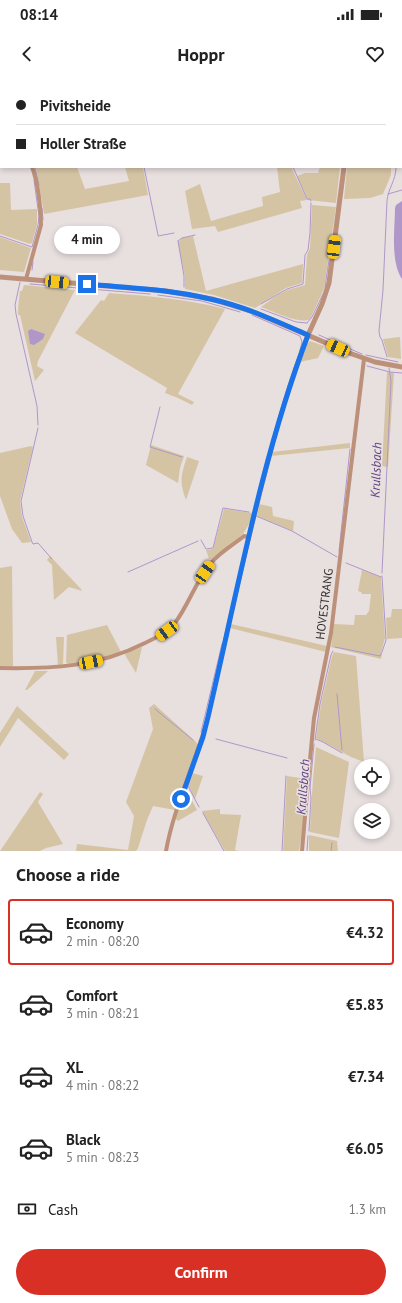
<!DOCTYPE html>
<meta charset="utf-8">
<style>
:root{--surface:#fff;--page:#f6f6f6;--text:#222;--muted:#767676;--line:#e0e0e0;--accent:#d93025}
body{margin:0;font-family:"PT Sans",sans-serif;background:var(--page);color:var(--text);height:100vh;display:flex;flex-direction:column;font-size:15px;white-space:nowrap}
*{box-sizing:border-box;margin:0}
p{font-size:13px;color:var(--muted)}
.icon{flex:none;width:22px;height:22px;fill:none;stroke:currentColor;stroke-width:2;stroke-linecap:round;stroke-linejoin:round}
.map{position:relative;height:771px;overflow:hidden}
.panel{display:flex;flex-direction:column;background:var(--surface);flex:1}
.panel>*{flex:none}
.guide{position:absolute;left:0px;top:0px;width:402px;height:88px;box-shadow:0 2px 6px #0003;display:grid;align-content:center;height:88px;padding:0 16px;background:var(--surface)}
.tools{position:absolute;left:354px;top:679px;display:grid;gap:8px}
.tools a{display:grid;place-items:center;width:36px;height:36px;border-radius:50%;background:var(--surface);box-shadow:0 2px 6px #0003;font-size:20px}
.end{position:absolute;width:18px;height:18px;margin:-9px;border:5px solid #1a73e8;background:#fff;box-shadow:0 0 0 2px #fff}
.from{border-radius:50%}
.bubble{position:absolute;height:28px;border-radius:14px;background:var(--surface);box-shadow:0 2px 6px #0003;font-size:13px;font-weight:800;line-height:28px;text-align:center}
.car{position:absolute;width:12px;height:24px;margin:-12px -6px;border-radius:5px;box-shadow:0 0 3px 1px #0007;background:linear-gradient(#f5c518 24%,#345 0 40%,#f5c518 0 76%,#345 0 86%,#f5c518 0)}
.guide b{display:flex;align-items:center;gap:14px;height:38px;font-size:15px}
.guide b+b{border-top:1px solid var(--line)}
.guide i{width:10px;height:10px;background:var(--text)}
ul{padding:0;list-style:none}
li{display:flex;align-items:center;gap:12px;height:66px;margin:0 8px 6px;padding:0 8px;border:2px solid transparent;border-radius:4px}
li div{flex:1}
li b{display:block;font-size:15px}
li em{font-style:normal;font-weight:800}
li.active{border-color:var(--accent)}
li>.icon{width:36px;height:36px;stroke-width:1.5}
h2{padding:0 16px;font-size:18px;line-height:48px}
.pay{display:flex;align-items:center;gap:10px;height:44px;padding:0 16px;font-size:15px}
.pay p{margin-inline-start:auto}
.button{display:flex;gap:8px;margin-top:auto;padding:8px 16px}
.button a{flex:1;height:46px;border-radius:24px;background:var(--accent);color:#fff;font-size:16px;font-weight:800;line-height:46px;text-align:center}
.status{display:flex;justify-content:space-between;align-items:center;height:28px;padding:0 20px;background:var(--surface);direction:ltr}
.status svg{height:11px;fill:currentColor}
header{display:flex;justify-content:space-between;align-items:center;height:52px;padding:0 16px;background:var(--surface);font-size:18px;font-weight:800}
.map>svg:first-child{display:block}
</style>
<div class="status"><b>08:14</b><svg viewBox="0 0 49 12"><path d="M0 12V9h3v3zM5 12V6h3v6zM10 12V3h3v9zM15 12V0h3v12zM26 1h20v11H26zM47 4h2v5h-2z"/></svg></div>
<header><svg class="icon" aria-label="back" viewBox="0 0 24 24"><path d="M15 5l-7 7 7 7"/></svg>Hoppr<svg class="icon" aria-label="heart" viewBox="0 0 24 24"><path d="M12 20l-8-8c-3-5 5-10 8-4 3-6 11-1 8 4z"/></svg></header>
<div class="map">
<svg width="402" height="771" viewBox="0 0 402 771">
<rect width="100%" height="100%" fill="#e8dfdf"/>
<path fill="#d5c4a4" d="M36,87H77L85,109L129,101L125,87H143L148,115L44,134Z
M277,87H292L293,91L307,120L300,121L302,128L218,152L215,146L192,149L185,111L200,104L211,141L263,126L262,117L280,112Z
M320,87H340L336,123L308,120L297,96L305,93H318Z
M347,87H391V95L383,114L370,118L344,119Z
M0,103H10L11,130L37,129V145L32,163L30,164L0,154Z
M312,125L336,127L324,209L310,239C300,245 272,231 261,227L276,216L287,210L305,205L307,175L310,168Z
M193,156L206,211L303,184L302,203L286,208L255,228L214,215L185,209V197L178,163L182,158Z
M0,157L31,168L24,192L0,190Z
M24,205L75,210L38,281L37,286L44,290L35,301L20,235H18C18,227 19,219 20,211H22Z
M109,213C148,216 187,219 225,229L178,314L194,322L192,325L178,318L165,313L167,308L75,253L101,220L104,221Z
M400,257L401,279L388,277L383,259Z
M310,261L324,266L318,278L300,282L307,264Z
M387,292L394,293L388,387L382,386Z
M350,363V368L271,376L272,372Z
M151,365L184,376L180,388L178,403L146,385Z
M31,366L33,367L20,421L22,437L31,462L22,463L12,449L0,416V373Z
M187,377L199,381L186,420C179,402 181,395 187,377Z
M259,424L272,427L273,436L294,441L293,451L257,436Z
M224,429L253,433L249,444L243,454L212,479H209L206,470L213,469Z
M50,476L81,509L82,511L69,507L54,520L52,485L47,480Z
M12,486L13,586H0V488Z
M362,490L381,497L385,558L381,573L382,574L381,579L331,567L334,544L354,545L355,535H366L369,531L371,514H362L361,512L358,511Z
M392,529H402V558L387,559L386,538L391,537Z
M231,544L327,566L326,572L230,548Z
M107,545L121,572L100,579L68,584L66,582L67,555Z
M56,557H64L63,585L58,586Z
M142,567L136,593L125,575L126,573Z
M334,572L356,576L364,682L351,677L316,658L321,624L332,576Z
M35,591H48L27,610H25Z
M154,624L195,661L198,665L175,730L153,726L147,740L138,768L136,771H76L77,764L128,770L134,736L126,722L153,649L149,628Z
M17,626L69,674L64,680L18,638L0,667V653Z
M316,667L349,682L339,758L310,752C311,724 313,696 316,667Z
M192,693L203,696L195,719L188,705Z
M287,696L306,699L302,753L299,771H283Z
M186,709L197,730L178,741L175,738Z
M40,712L43,714L38,722L63,764L46,768L40,771H0Z
M220,729V734L241,735L235,770L239,771H225L202,731Z
M309,755L337,761L338,771H309Z"/>
<path fill="#af97ca" d="M402,121V199C390,181 395,148 395,128L396,125Z
M31,249L45,254L43,259L34,265L30,264L28,251Z"/>
<g fill="none" stroke-linecap="round" stroke-linejoin="round">
<path stroke="#af97ca" stroke-width="1" d="M91,0L92,1
M219,0V1
M273,0L274,1
M82,1L84,0
M400,1V0
M35,87L39,105
M144,87L158,155V156L174,153
M293,87L307,119H310L311,121
M388,114L402,110
M42,128L43,140
M0,156L32,167L38,145L39,136L34,100
M178,161L184,196V207
M178,161L182,158L195,155
M330,177L331,164
M32,190L33,182
M20,202L15,225L16,234L37,326L38,345
M30,204L150,214
M325,207L329,180
M158,215L202,221L240,232
M261,224L287,209L303,204L305,175L308,170L310,153L311,123
M261,229L296,242L307,243
M252,235L300,256L302,262L300,270
M307,243L312,237L323,214
M319,255L337,263
M341,265L362,274
M366,275L398,282
M387,277L382,260L380,257L379,251L383,210L387,121C388,108 396,101 396,87
M367,286L390,292L402,293
M160,327L150,367L182,377
M38,348L21,421L23,436L32,462L33,464L38,463L52,479
M256,436L292,451L337,477
M201,460L206,469L213,468L223,428L249,432
M339,471L350,369
M346,483L381,497
M128,492L198,461
M382,493L391,301L389,288
M335,567L380,576L382,572L386,560L382,496
M337,614L342,670
M155,629L193,660
M201,652L222,564
M216,659L287,678
M316,659L323,662L342,673
M315,660L320,624L331,575L333,571
M188,706L199,727
M203,733L224,771
M309,751L311,718L310,708L314,664
M282,771L286,696
M307,771L308,756
M331,771L332,763"/>
<path stroke="#bc9079" stroke-width="4" d="M0,37L1,38
M26,199L41,145C41,129 38,102 32,87
M0,588C51,589 98,587 145,563C156,558 167,552 175,543C189,524 196,501 211,483C220,472 233,465 244,456L249,457
M166,771C174,726 196,682 208,637C226,557 243,477 264,398C276,350 289,301 308,255
M302,771L309,690L314,638L331,553L364,279"/>
<path stroke="#bc9079" stroke-width="5" d="M352,1V0
M0,197L166,211L212,219L251,231L352,274L375,282L402,287
M308,255L322,224L329,203L344,87"/>
</g>
<g fill="none" stroke-linecap="round" stroke-linejoin="round">
<path stroke="#1a73e8" stroke-width="5" d="M87,204C128,208 170,209 210,219C244,226 276,241 308,255C261,379 238,509 208,637L203,657L181,719"/>
</g>
<g text-anchor="middle" dominant-baseline="central" stroke-width="3" stroke-linejoin="round" paint-order="stroke">
<g font-size="12" fill="#302d2d" stroke="#e8dfdf">
<text transform="translate(324 524) rotate(-83)">HOVESTRANG</text>
</g>
<g font-size="13" font-style="italic" fill="#603f80" stroke="#e8dfdf">
<text transform="translate(376 390) rotate(-88)">Krullsbach</text>
<text transform="translate(303 707) rotate(-86)">Krullsbach</text>
</g>
</g>
</svg>
<div class="tools">
<a><svg class="icon" aria-label="locate" viewBox="0 0 24 24"><circle cx="12" cy="12" r="6"/><path d="M12 2v4M12 18v4M2 12h4M18 12h4"/></svg></a>
<a><svg class="icon" aria-label="layers" viewBox="0 0 24 24"><path d="M12 4l9 5-9 5-9-5zM3 14l9 5 9-5"/></svg></a>
</div>
<i class="end from" style="left:181px;top:719px"></i>
<i class="end" style="left:87px;top:204px"></i>
<div class="bubble" style="left:54px;top:146px;width:66px">4 min</div>
<i class="car" style="left:334px;top:167px;rotate:7deg"></i>
<i class="car" style="left:57px;top:202px;rotate:95deg"></i>
<i class="car" style="left:338px;top:268px;rotate:294deg"></i>
<i class="car" style="left:205px;top:492px;rotate:34deg"></i>
<i class="car" style="left:167px;top:551px;rotate:234deg"></i>
<i class="car" style="left:91px;top:582px;rotate:79deg"></i>
<div class="guide">
<b><i class="from"></i>Pivitsheide</b>
<b><i></i>Holler Straße</b>
</div>
</div>
<section class="panel">
<h2>Choose a ride</h2>
<ul>
<li class="active"><svg class="icon" aria-label="car" viewBox="0 0 24 24"><path d="M5 17H2v-5l4-1 3-4h7l3 4 3 1v5h-3M9 17h6M6 11h13"/><circle cx="7" cy="17" r="2"/><circle cx="17" cy="17" r="2"/></svg><div><b>Economy</b><p>2 min · 08:20</p></div><em>€4.32</em></li>
<li><svg class="icon" aria-label="car" viewBox="0 0 24 24"><path d="M5 17H2v-5l4-1 3-4h7l3 4 3 1v5h-3M9 17h6M6 11h13"/><circle cx="7" cy="17" r="2"/><circle cx="17" cy="17" r="2"/></svg><div><b>Comfort</b><p>3 min · 08:21</p></div><em>€5.83</em></li>
<li><svg class="icon" aria-label="car" viewBox="0 0 24 24"><path d="M5 17H2v-5l4-1 3-4h7l3 4 3 1v5h-3M9 17h6M6 11h13"/><circle cx="7" cy="17" r="2"/><circle cx="17" cy="17" r="2"/></svg><div><b>XL</b><p>4 min · 08:22</p></div><em>€7.34</em></li>
<li><svg class="icon" aria-label="car" viewBox="0 0 24 24"><path d="M5 17H2v-5l4-1 3-4h7l3 4 3 1v5h-3M9 17h6M6 11h13"/><circle cx="7" cy="17" r="2"/><circle cx="17" cy="17" r="2"/></svg><div><b>Black</b><p>5 min · 08:23</p></div><em>€6.05</em></li>
</ul>
<div class="pay"><svg class="icon" aria-label="cash" viewBox="0 0 24 24"><path d="M3 7h18v10H3z"/><circle cx="12" cy="12" r="2"/></svg>Cash<p>1.3 km</p></div>
<div class="button"><a>Confirm</a></div>
</section>
